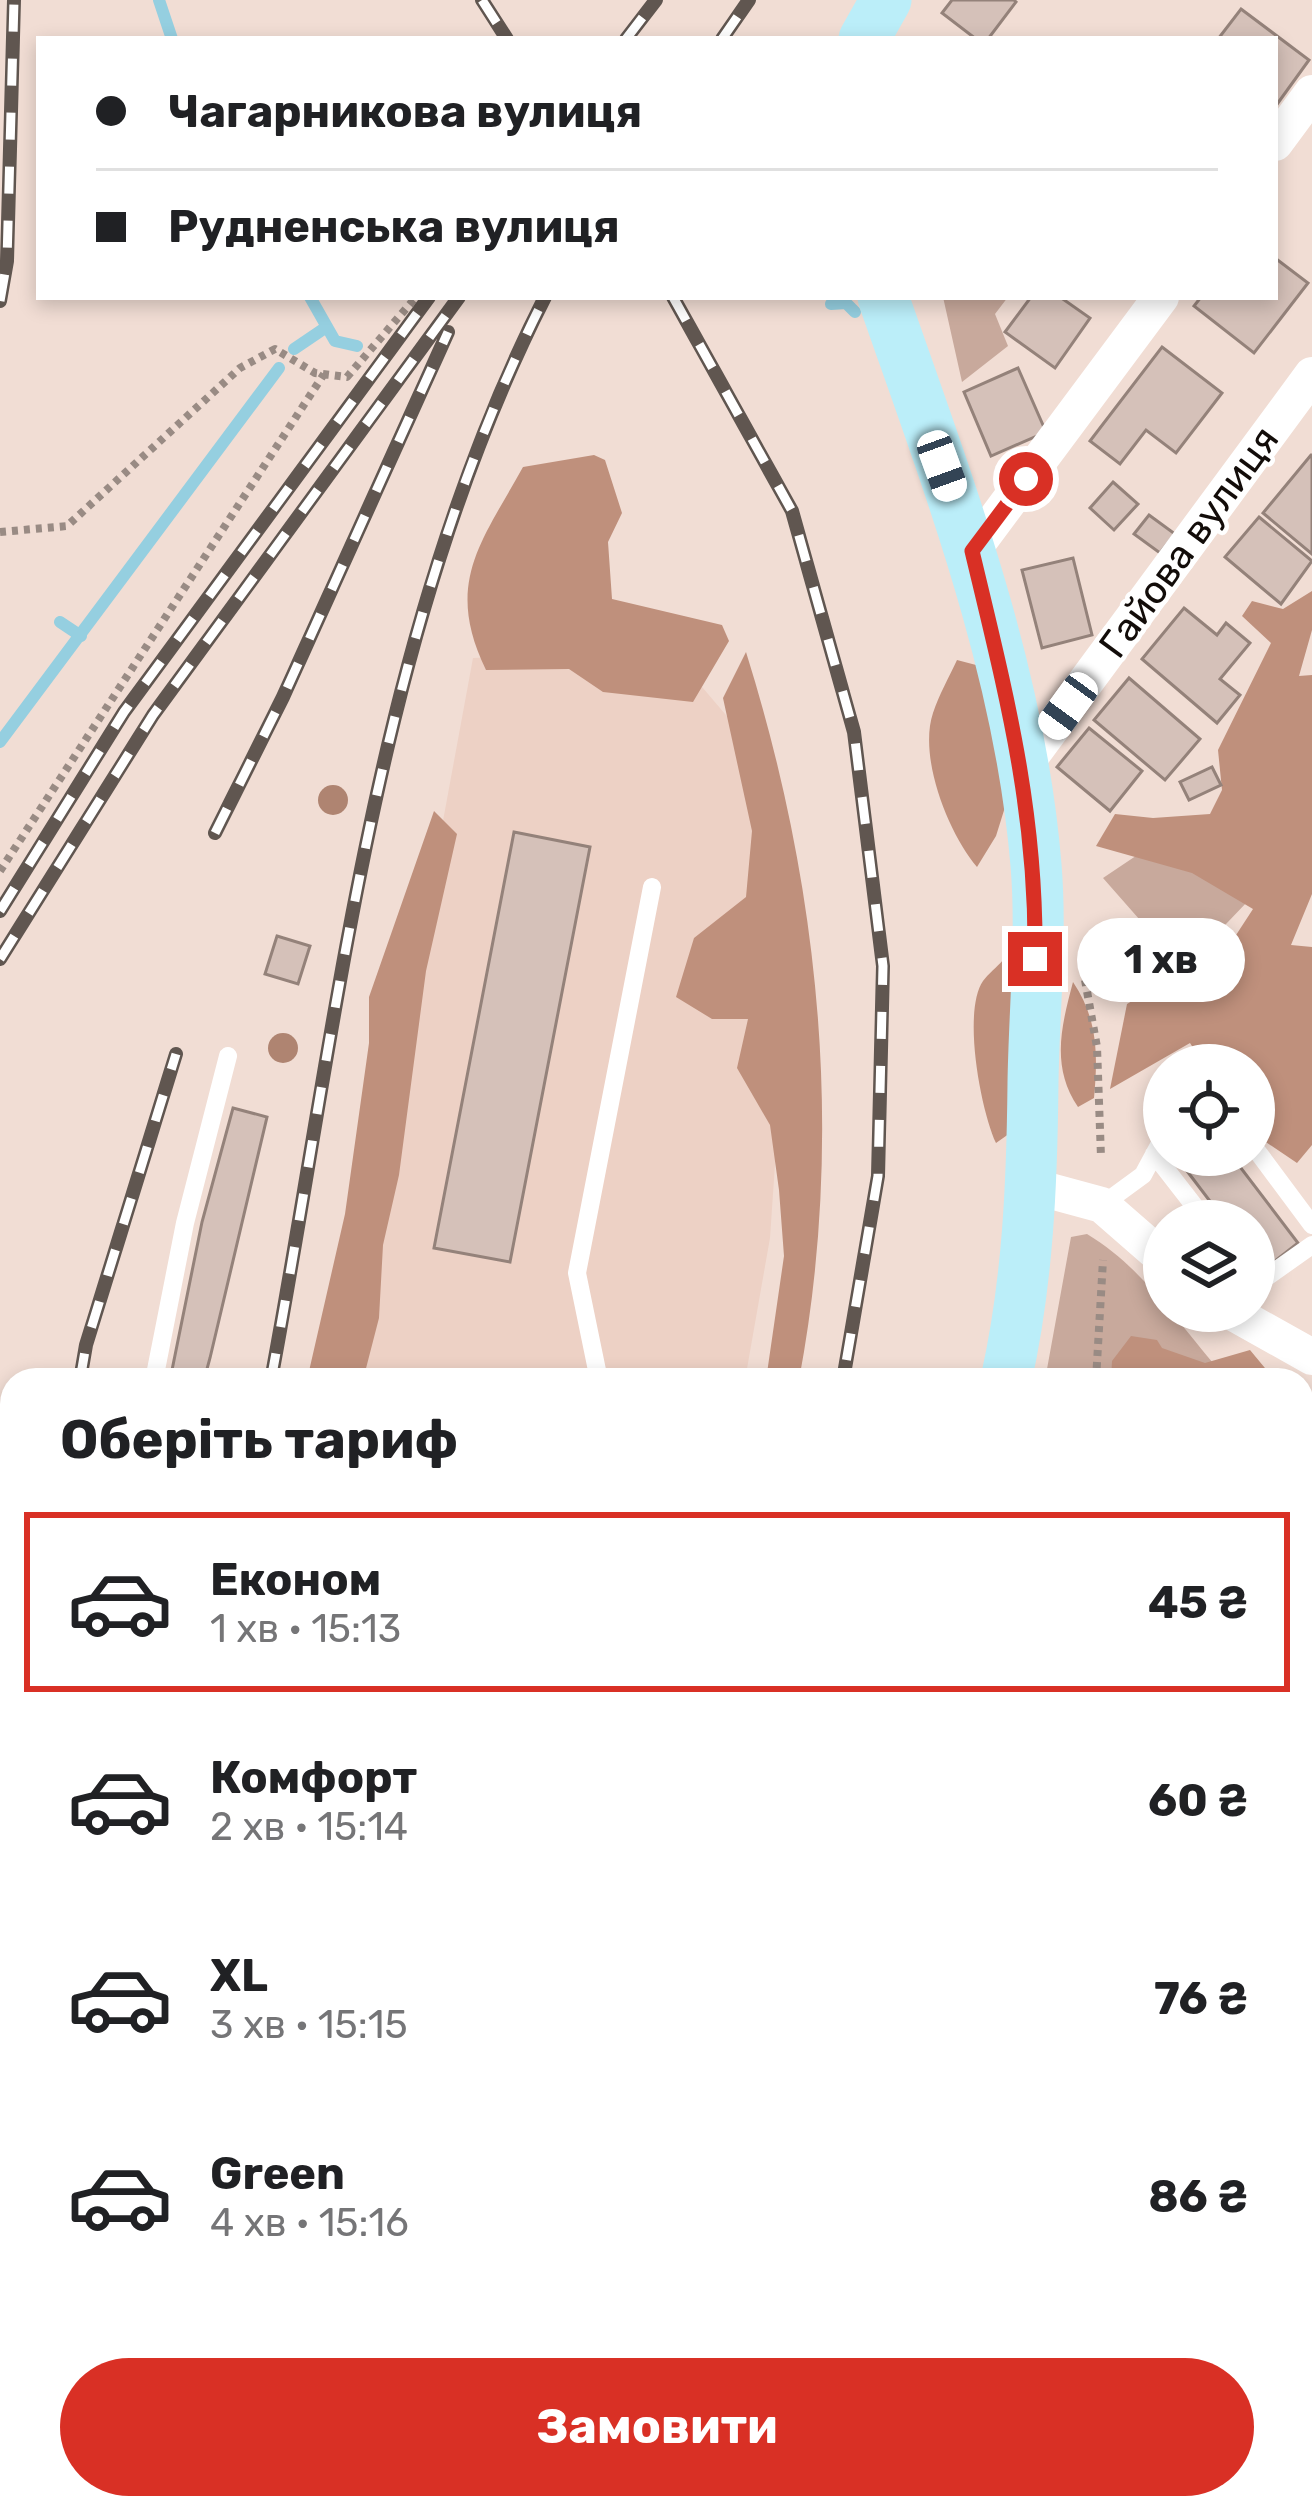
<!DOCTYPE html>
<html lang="uk">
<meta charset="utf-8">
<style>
:root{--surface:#fff;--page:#f2f2f2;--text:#202124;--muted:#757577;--line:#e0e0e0;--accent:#d93025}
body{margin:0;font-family:Rubik,sans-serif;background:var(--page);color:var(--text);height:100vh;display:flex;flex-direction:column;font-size:45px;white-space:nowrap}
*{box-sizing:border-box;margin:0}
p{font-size:39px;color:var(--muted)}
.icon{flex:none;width:66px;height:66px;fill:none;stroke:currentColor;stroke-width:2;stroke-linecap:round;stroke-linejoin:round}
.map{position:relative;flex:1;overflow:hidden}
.details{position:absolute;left:0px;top:1368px;width:1314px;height:1152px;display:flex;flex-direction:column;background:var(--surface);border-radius:36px 36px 0 0;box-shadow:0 6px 18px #0003}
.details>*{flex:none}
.banner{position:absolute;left:36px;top:36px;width:1242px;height:264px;border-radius:0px;box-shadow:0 6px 18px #0003;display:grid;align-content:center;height:264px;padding:0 60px;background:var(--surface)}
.controls{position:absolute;left:1143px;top:1044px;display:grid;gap:24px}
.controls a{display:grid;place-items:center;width:132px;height:132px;border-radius:50%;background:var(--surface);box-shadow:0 6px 18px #0003;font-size:60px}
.end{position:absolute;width:54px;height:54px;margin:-27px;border:15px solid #d93025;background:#fff;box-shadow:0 0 0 6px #fff}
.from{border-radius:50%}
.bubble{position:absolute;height:84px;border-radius:42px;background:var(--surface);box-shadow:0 6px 18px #0003;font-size:39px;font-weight:700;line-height:84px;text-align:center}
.car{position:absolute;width:36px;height:72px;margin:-36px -18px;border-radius:15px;box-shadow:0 0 9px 3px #0007;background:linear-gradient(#fff 24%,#345 0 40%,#fff 0 76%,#345 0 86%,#fff 0)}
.banner b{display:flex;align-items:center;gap:42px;height:114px;font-size:45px}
.banner b+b{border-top:3px solid var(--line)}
.banner i{width:30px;height:30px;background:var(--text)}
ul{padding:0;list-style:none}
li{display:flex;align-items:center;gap:36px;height:180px;margin:0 24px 18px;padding:0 36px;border:6px solid transparent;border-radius:0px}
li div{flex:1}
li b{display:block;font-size:45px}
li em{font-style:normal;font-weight:700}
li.selected{border-color:var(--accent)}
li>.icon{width:108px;height:108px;stroke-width:1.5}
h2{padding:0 60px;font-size:54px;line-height:144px}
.cta{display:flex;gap:24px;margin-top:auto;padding:24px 60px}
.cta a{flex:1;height:138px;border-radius:72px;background:var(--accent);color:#fff;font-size:48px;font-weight:700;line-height:138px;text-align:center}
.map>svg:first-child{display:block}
</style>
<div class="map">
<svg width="1312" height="2520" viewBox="0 0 1312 2520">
<rect width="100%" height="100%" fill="#f1ddd4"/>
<path fill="#edd1c5" d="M579,654L685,667L743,735L781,1076L770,1238L745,1380H340L473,658Z
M1312,1494V2518L1297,2508H1302V1506Z
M12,2192V2346L0,2350V2208Z"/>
<path fill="#c8a99c" d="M943,297H1008L995,314L1008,346L962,382Z
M1179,827L1248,901L1183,969L1103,878Z
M1087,1234C1147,1270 1182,1330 1228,1380H1045L1071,1237Z"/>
<path fill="#bf907c" d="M594,455L605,460L622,513L608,542L612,599L722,625L729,641L693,702L603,692L569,669L486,670C444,583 481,543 523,467Z
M1312,591V630L1299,676L1312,675V894L1291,945L1312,947V1145L1297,1163L1254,1134V1065H1204L1190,1043L1110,1089L1127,1004L1177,974L1210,975L1253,909L1192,873L1096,846L1115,814L1153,818L1210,814L1222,790L1218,750L1271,643L1242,616L1252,601L1283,609Z
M746,652C820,888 845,1136 799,1380H766L784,1256L779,1190L770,1125L737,1068L748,1019H712L676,997L694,938L746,897L752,831L723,698Z
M957,660L976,665L1011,788L996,836L977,867C949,834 918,758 933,713C939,695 949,677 957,660Z
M434,811L457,834L426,971L399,1175L383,1245L379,1318L363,1380H307L345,1214L369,1043V997Z
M1003,960L1033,970L1020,1126L996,1143C981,1111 962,1012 983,981C988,974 997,967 1003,960Z
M1073,982C1098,1019 1098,1055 1094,1098L1078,1107C1051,1067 1061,1027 1073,982Z
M1131,1336L1157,1340L1162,1348L1205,1363L1250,1350L1275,1380H1111L1112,1361Z"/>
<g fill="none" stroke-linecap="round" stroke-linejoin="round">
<path stroke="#95cfe0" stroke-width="12" d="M159,0L172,39
M310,297L335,341L357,346
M831,304L846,303L855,312
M294,349L325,328
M60,622L81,636
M0,742L279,368"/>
</g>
<path fill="#d5c1b9" stroke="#94827a" stroke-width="3" d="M952,0H1014L1016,2L988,39H976L942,13Z
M1241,9L1309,60L1275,107V39H1218Z
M1275,258L1308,283L1254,353L1194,306L1201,297H1275Z
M1031,297H1060L1090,318L1055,368L1005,332Z
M1162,347L1222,393L1176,453L1146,430L1120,464L1090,441Z
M1018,368L1046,432L991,456L964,392Z
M1311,455H1312V554L1263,513Z
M1113,482L1138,504L1114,530L1090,508Z
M1149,515L1175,534L1160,553L1134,534Z
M1259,517L1312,561L1281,604L1225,557Z
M1073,558L1092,635L1042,648L1022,570Z
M1184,608L1217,635L1226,623L1250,643L1220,679L1240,695L1217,723L1142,659Z
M1129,678L1200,739L1165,780L1094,720Z
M1089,728L1142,771L1110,811L1057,767Z
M1212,767L1221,785L1189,800L1180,782Z
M514,832L590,847L510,1262L434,1248Z
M277,936L310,946L298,984L265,974Z
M233,1108L267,1117L210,1358L204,1380H170L202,1222Z
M1184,1155H1231L1298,1243L1262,1271L1254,1260V1221H1225L1184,1167L1190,1163Z
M12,1501V1550L0,1542V1519Z
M1302,1573L1312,1582V1684L1302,1696Z
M12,1829V1877L0,1870V1848Z
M1312,1877V2206L1302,2218V1889Z
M1312,2206V2308L1302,2320V2218Z"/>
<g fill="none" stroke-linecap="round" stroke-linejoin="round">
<path stroke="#998b84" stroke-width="8" stroke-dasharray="6 6" stroke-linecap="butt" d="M0,532L67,526L240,368L275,349L315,373L347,377L416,297
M0,871L324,374
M1085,980L1097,1047L1101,1157
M1096,1380L1103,1260
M1302,1494L1312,1482
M1028,2508L1045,2520
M1225,2508L1243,2520
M270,2520L289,2508"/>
<path stroke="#fff" stroke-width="18" d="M1254,1147L1312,1225
M1154,1154L1206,1221
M1102,1205L1143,1175L1164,1136
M1254,1286L1312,1245
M154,1380L185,1223L228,1056
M599,1380L577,1273L652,887
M0,1591L12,1594
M1302,1801L1312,1790
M0,1820L12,1800
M1302,2384L1312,2389
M689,2520L695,2508"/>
<path stroke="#fff" stroke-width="36" d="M1275,143L1312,93
M972,551L1161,297
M1023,767L1312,375
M1032,1186L1102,1205L1164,1259
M1230,1311L1312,1357"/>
<path stroke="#bbeef9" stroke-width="51" d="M864,39L886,0
M883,297C947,481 1020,669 1036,865C1042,936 1034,1011 1033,1083C1032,1183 1028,1282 1006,1380
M1144,2508L1162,2520
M178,2520L196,2508"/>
<defs>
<path id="rail" d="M482,0L507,39
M626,39L656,0
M722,39L749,0
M673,297L792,511L854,732L883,966L878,1176L843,1380
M0,301L7,261L14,0
M215,833L283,697L448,332
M0,911L124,712L429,297
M0,959L153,715L459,297
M80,1380L86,1345L176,1054
M271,1380C339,1016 375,631 545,297
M0,1696L12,1665
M0,2136L12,2118
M0,2454L12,2447"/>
</defs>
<use href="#rail" stroke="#605650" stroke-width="14"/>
<use href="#rail" stroke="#fff" stroke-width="9" stroke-dasharray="27" stroke-linecap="butt"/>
</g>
<g fill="#af8471">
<circle cx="333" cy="800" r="15"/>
<circle cx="283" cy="1048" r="15"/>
</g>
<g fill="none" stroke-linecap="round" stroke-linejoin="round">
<path stroke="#d93025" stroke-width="15" d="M1026,479L972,551C1006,694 1037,810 1035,959"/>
</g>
<g text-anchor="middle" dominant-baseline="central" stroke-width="9" stroke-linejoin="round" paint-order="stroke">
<g font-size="39" fill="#120c09" stroke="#fff">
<text transform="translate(1189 542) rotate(-54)">Гайова вулиця</text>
</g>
</g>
</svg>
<div class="controls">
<a><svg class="icon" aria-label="locate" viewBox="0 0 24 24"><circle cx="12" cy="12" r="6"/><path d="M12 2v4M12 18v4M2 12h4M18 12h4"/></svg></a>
<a><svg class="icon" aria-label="layers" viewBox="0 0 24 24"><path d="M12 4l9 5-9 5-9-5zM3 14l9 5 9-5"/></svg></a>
</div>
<i class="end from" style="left:1026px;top:479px"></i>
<i class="end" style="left:1035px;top:959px"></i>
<div class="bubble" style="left:1077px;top:918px;width:168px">1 хв</div>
<i class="car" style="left:942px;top:466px;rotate:160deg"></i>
<i class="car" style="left:1068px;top:706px;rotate:216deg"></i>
<div class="banner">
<b><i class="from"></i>Чагарникова вулиця</b>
<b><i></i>Рудненська вулиця</b>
</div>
<section class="details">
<h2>Оберіть тариф</h2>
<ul>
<li class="selected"><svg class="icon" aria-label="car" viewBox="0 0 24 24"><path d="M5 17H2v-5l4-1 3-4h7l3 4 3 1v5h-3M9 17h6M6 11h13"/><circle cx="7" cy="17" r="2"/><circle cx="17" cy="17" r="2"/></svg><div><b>Економ</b><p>1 хв · 15:13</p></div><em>45 ₴</em></li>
<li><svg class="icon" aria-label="car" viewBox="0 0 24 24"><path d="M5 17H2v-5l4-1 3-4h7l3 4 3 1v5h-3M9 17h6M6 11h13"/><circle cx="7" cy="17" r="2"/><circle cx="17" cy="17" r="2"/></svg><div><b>Комфорт</b><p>2 хв · 15:14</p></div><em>60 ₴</em></li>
<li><svg class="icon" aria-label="car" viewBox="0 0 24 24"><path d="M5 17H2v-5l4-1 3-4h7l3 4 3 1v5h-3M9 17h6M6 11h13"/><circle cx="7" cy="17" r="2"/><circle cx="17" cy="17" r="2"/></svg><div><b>XL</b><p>3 хв · 15:15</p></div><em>76 ₴</em></li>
<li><svg class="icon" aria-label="car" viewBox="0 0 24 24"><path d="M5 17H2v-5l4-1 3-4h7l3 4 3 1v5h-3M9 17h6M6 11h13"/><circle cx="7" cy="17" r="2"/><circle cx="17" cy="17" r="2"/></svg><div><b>Green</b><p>4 хв · 15:16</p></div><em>86 ₴</em></li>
</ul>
<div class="cta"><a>Замовити</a></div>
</section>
</div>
